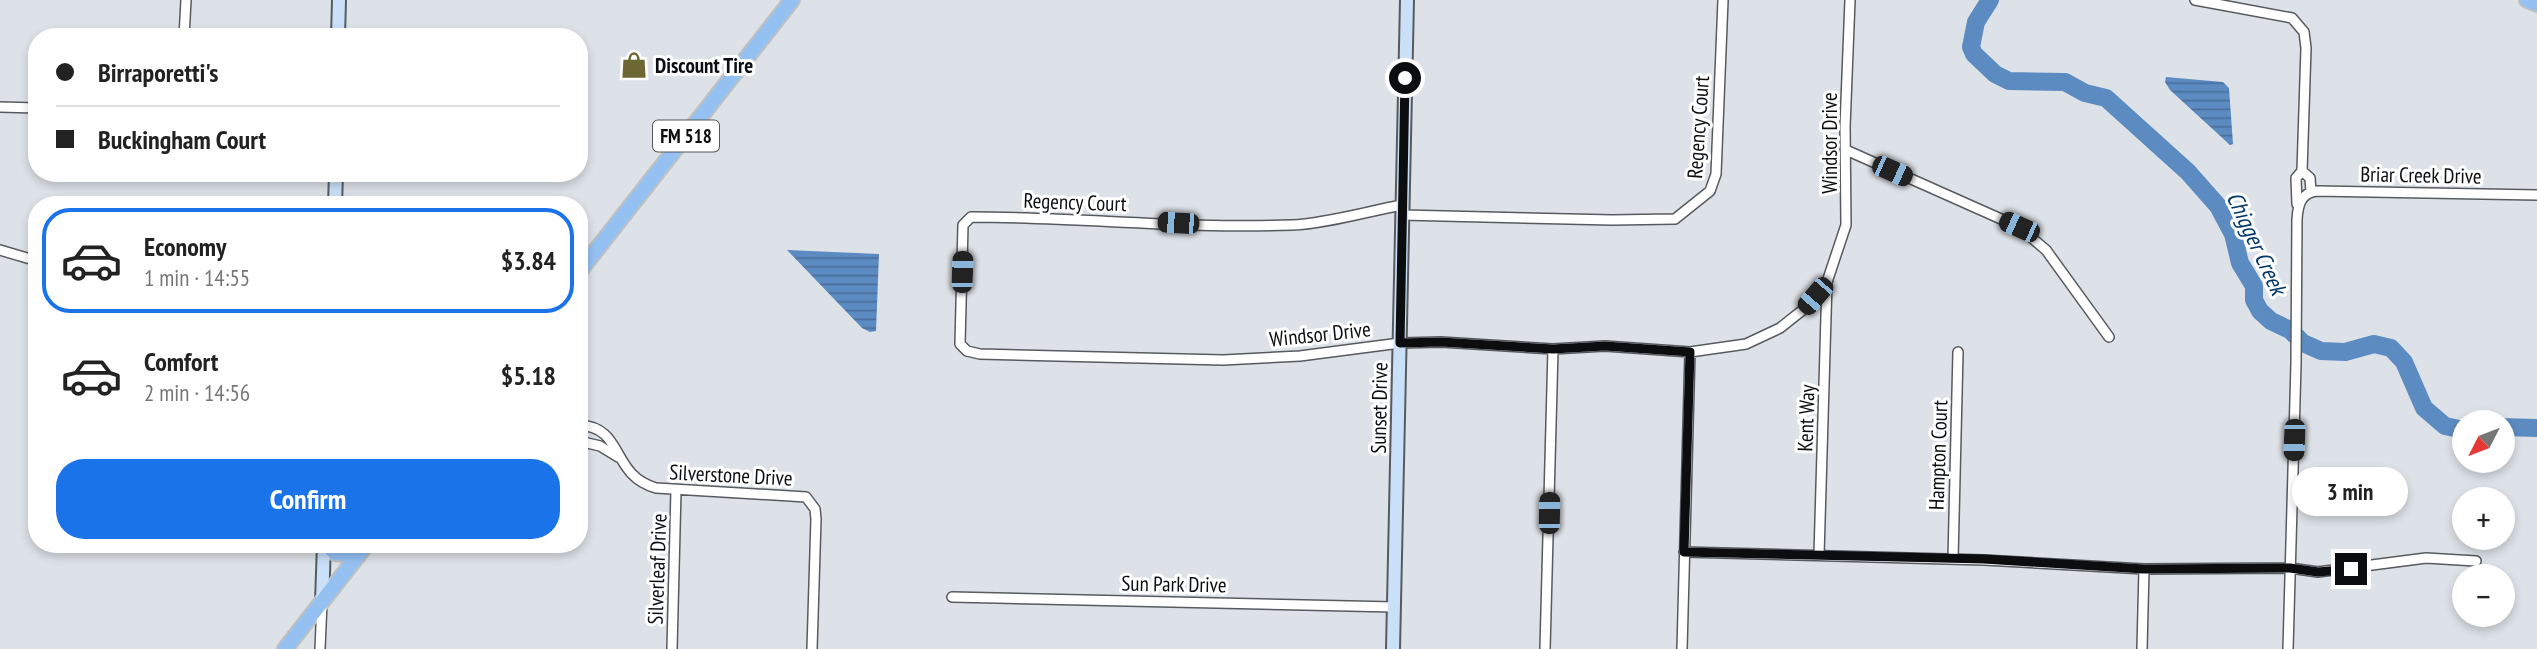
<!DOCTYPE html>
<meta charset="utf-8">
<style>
:root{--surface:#fff;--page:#f2f2f2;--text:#222;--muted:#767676;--line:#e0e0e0;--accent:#1a73e8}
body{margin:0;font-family:"PT Sans Narrow",sans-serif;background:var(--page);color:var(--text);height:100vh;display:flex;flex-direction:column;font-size:26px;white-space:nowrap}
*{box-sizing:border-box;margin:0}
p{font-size:23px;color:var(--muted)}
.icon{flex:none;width:38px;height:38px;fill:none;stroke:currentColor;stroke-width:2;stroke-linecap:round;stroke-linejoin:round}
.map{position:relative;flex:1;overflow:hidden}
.details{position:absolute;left:28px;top:196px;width:560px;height:357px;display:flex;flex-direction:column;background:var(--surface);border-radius:28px;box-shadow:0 4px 10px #0003}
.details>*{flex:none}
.guide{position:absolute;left:28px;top:28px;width:560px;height:154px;border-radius:28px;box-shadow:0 4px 10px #0003;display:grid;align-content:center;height:154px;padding:0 28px;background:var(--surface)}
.needle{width:46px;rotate:228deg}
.buttons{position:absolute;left:2452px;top:410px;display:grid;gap:14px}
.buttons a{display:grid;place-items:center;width:63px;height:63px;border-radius:50%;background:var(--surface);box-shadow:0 4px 10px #0003;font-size:35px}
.end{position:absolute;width:32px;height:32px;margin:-16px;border:9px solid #0b0d0f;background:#fff;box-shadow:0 0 0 4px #fff}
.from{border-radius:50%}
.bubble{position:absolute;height:49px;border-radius:24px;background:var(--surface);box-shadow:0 4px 10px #0003;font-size:23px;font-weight:800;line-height:49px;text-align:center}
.car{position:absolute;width:21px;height:42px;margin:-21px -10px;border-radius:9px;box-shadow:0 0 5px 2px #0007;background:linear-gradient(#222 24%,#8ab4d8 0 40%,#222 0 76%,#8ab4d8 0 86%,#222 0)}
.guide b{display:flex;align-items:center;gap:24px;height:66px;font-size:26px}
.guide b+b{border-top:2px solid var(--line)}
.guide i{width:18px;height:18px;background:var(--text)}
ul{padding:12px 0 0;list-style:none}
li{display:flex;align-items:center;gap:21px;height:105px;margin:0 14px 10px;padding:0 14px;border:4px solid transparent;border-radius:28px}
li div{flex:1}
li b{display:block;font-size:26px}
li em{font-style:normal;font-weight:800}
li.selected{border-color:var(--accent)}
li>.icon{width:63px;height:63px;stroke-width:1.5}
.primary-button{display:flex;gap:14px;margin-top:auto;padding:14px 28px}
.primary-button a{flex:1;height:80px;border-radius:28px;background:var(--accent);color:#fff;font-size:28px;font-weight:800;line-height:80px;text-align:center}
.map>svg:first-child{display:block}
</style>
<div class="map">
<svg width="2537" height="649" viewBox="0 0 2537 649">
<defs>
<pattern id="water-rules" width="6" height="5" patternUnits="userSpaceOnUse" patternTransform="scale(1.75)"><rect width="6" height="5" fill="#5c8bc2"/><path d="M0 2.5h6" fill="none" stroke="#4a709c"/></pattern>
</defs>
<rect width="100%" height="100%" fill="#dde2e8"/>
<path fill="url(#water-rules)" d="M2166,77L2223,82L2229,88L2233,144L2230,145L2170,90L2165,82Z
M787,250L879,254L876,331L870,332L862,328Z"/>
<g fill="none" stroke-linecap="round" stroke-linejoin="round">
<path stroke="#5c8bc2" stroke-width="18" d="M1990,0L1976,22L1971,47L1974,54L1995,74L2009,81L2065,82L2085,93L2106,98L2188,172L2218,206L2233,234L2240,263L2254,286V300L2260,311L2271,321L2290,330L2303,343L2321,351L2345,352L2374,344L2391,348L2404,362L2424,408L2445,426L2464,430
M2502,427L2537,428"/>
<defs>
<path id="street" d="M2195,0L2292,18L2304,32L2306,48L2302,171L2296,178L2297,204
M184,37L186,0
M0,107L37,108
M1846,150L2019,227L2046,250L2109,337
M2302,171L2310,178L2311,192
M1402,205C1369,211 1324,224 1292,225C1185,229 1078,217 971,217L963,225L960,344L967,351L980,354L1223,360L1300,356L1400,343L1441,342L1553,349L1605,346L1690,352L1746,344L1780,328L1804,309L1827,282L1846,225L1845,127L1850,0
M1402,215L1612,220L1675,219L1710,191L1716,174L1723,0
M0,250L37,261
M579,425C625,427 610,475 656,488L806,497L815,509L816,519L812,649
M579,441L600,446L618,457
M1684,552L1984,560L2144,569L2290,568L2318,572L2426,558L2476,561
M1819,555L1827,282
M1953,559L1958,352
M952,597L1394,607
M320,649L322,602
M672,649L676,490
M1545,649L1553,349
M1682,649L1690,352
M2142,649L2144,569
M2288,649L2296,364L2297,219C2298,204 2301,193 2317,191L2537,195"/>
<path id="secondary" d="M338,37L339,0
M335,205L336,173
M322,602L324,544
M1393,649L1407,0"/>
<path id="primary" d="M2527,0L2537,4
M579,272L792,0
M326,544L335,553L358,556
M285,649L367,544"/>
</defs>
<use href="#street" stroke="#575b60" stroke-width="12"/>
<use href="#secondary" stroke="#575b60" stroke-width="16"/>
<use href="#primary" stroke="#c0c0c1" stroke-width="18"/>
<use href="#street" stroke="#fff" stroke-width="9"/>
<use href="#secondary" stroke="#cae0f8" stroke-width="12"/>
<use href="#primary" stroke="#95c1f2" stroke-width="14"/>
</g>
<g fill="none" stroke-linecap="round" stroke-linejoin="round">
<path stroke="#0b0d0f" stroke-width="9" d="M1405,78L1400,343L1441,342L1553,349L1605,346L1690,352L1684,552L1984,559L2144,569L2290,568L2318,572L2351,569"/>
</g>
<defs>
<symbol id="shop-bare" viewBox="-9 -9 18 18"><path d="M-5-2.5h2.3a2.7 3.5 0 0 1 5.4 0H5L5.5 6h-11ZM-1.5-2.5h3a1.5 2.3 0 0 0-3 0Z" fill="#6d6734" stroke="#fff" stroke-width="2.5" paint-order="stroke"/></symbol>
</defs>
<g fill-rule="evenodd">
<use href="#shop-bare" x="615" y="46" width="38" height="38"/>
</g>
<g text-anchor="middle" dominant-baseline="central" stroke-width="6" stroke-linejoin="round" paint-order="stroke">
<rect fill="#fff" stroke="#545657" stroke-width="2" x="653" y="120.5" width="66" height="31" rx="5"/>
<g font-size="19" font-weight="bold" fill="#0b0d0f">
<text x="686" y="136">FM 518</text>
</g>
<g font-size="21" font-weight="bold" fill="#0b0d0f" stroke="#fff" text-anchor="start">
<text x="655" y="65">Discount Tire</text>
</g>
<g font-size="21" fill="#0b0d0f" stroke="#fff">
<text transform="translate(1698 127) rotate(-86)">Regency Court</text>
<text transform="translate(1829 143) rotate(-90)">Windsor Drive</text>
<text transform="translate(2421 175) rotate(1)">Briar Creek Drive</text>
<text transform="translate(1075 202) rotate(2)">Regency Court</text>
<text transform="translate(1320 334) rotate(-6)">Windsor Drive</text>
<text transform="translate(1379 408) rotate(-89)">Sunset Drive</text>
<text transform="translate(1806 418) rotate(-88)">Kent Way</text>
<text transform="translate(1938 455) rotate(-88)">Hampton Court</text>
<text transform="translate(731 475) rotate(3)">Silverstone Drive</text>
<text transform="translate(657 569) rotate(-88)">Silverleaf Drive</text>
<text transform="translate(1174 584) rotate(1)">Sun Park Drive</text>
</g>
<g font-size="23" font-style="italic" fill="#03386b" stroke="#fff">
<text transform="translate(2257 243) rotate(65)">Chigger Creek</text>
</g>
</g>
</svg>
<div class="buttons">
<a><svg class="needle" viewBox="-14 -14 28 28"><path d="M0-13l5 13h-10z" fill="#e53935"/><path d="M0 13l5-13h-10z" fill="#767676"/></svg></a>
<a>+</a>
<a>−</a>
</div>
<i class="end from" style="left:1405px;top:78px"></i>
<i class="end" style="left:2351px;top:569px"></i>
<div class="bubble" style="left:2292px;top:467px;width:116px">3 min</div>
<i class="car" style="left:1892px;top:171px;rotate:114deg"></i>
<i class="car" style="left:1178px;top:223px;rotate:273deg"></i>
<i class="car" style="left:2019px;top:227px;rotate:294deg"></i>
<i class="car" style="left:962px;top:272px;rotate:2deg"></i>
<i class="car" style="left:1815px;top:296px;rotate:221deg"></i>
<i class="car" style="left:2294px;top:440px;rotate:182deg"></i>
<i class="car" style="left:1549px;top:513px;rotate:1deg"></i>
<div class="guide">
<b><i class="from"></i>Birraporetti's</b>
<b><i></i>Buckingham Court</b>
</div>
<section class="details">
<ul>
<li class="selected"><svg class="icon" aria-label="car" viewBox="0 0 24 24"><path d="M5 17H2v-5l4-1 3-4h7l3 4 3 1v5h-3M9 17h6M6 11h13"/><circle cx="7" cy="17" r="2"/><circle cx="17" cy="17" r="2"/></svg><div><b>Economy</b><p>1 min · 14:55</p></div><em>$3.84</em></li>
<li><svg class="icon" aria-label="car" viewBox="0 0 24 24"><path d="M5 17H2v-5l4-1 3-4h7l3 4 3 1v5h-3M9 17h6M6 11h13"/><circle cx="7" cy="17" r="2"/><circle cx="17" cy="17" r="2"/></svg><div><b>Comfort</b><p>2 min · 14:56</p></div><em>$5.18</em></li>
</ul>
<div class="primary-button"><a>Confirm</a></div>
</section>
</div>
